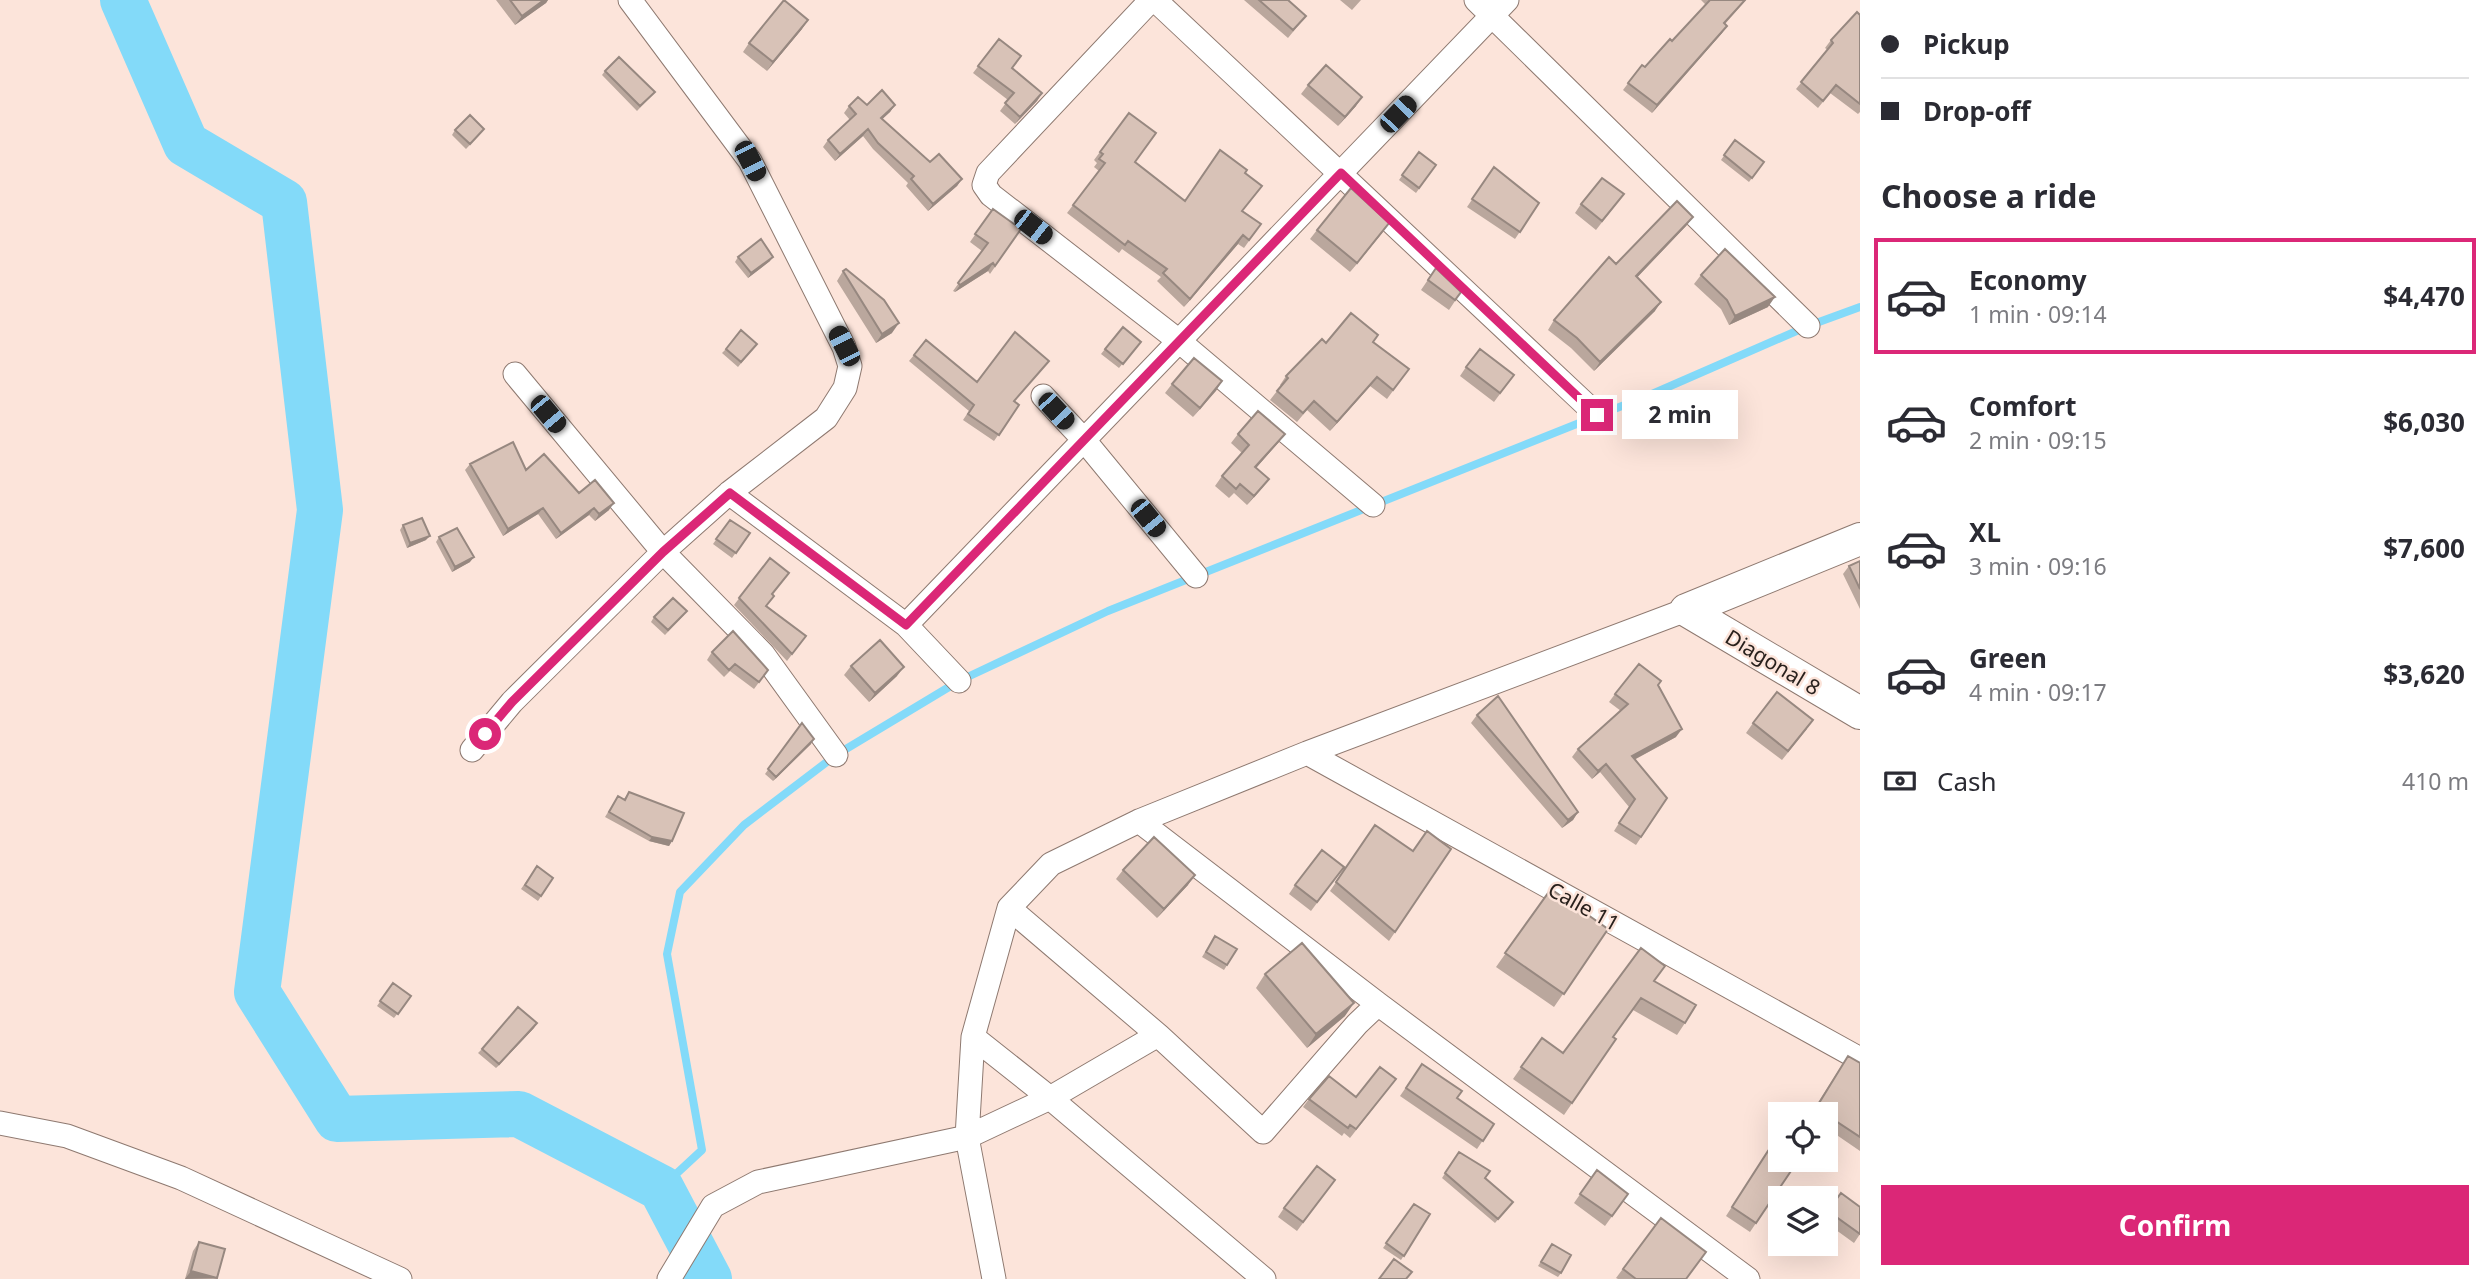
<!DOCTYPE html>
<meta charset="utf-8">
<style>
:root{--surface:#fff;--page:#f2f2f3;--text:#2b2b33;--muted:#7c7c81;--line:#e1e1e2;--accent:#db2777}
body{margin:0;font-family:"Noto Sans",sans-serif;background:var(--page);color:var(--text);height:100vh;display:flex;flex-direction:column;font-size:26px;white-space:nowrap}
*{box-sizing:border-box;margin:0}
p{font-size:23px;color:var(--muted)}
.icon{flex:none;width:38px;height:38px;fill:none;stroke:currentColor;stroke-width:2;stroke-linecap:round;stroke-linejoin:round}
.map{position:relative;flex:1;overflow:hidden}
.sheet{display:flex;flex-direction:column;background:var(--surface);width:630px}
.sheet>*{flex:none}
.hud{display:grid;align-content:center;height:154px;padding:0 21px;background:var(--surface)}
.controls{position:absolute;left:1768px;top:1102px;display:grid;gap:14px}
.controls a{display:grid;place-items:center;width:70px;height:70px;border-radius:0px;background:var(--surface);box-shadow:0 7px 28px #0002;font-size:35px}
.end{position:absolute;width:32px;height:32px;margin:-16px;border:9px solid #db2777;background:#fff;box-shadow:0 0 0 4px #fff}
.from{border-radius:50%}
.bubble{position:absolute;height:49px;border-radius:0px;background:var(--surface);box-shadow:0 7px 28px #0002;font-size:23px;font-weight:700;line-height:49px;text-align:center}
.car{position:absolute;width:21px;height:42px;margin:-21px -10px;border-radius:9px;box-shadow:0 0 5px 2px #0007;background:linear-gradient(#222 24%,#8ab4d8 0 40%,#222 0 76%,#8ab4d8 0 86%,#222 0)}
.hud b{display:flex;align-items:center;gap:24px;height:66px;font-size:26px}
.hud b+b{border-top:2px solid var(--line)}
.hud i{width:18px;height:18px;background:var(--text)}
ul{padding:0;list-style:none}
li{display:flex;align-items:center;gap:21px;height:116px;margin:0 14px 10px;padding:0 7px;border:4px solid transparent;border-radius:0px}
li div{flex:1}
li b{display:block;font-size:26px}
li em{font-style:normal;font-weight:700}
li.current{border-color:var(--accent)}
li>.icon{width:63px;height:63px;stroke-width:1.5}
h2{padding:0 21px;font-size:32px;line-height:84px}
.pay{display:flex;align-items:center;gap:18px;height:77px;padding:0 21px;font-size:26px}
.pay p{margin-inline-start:auto}
.primary-button{display:flex;gap:14px;margin-top:auto;padding:14px 21px}
.primary-button a{flex:1;height:80px;border-radius:0px;background:var(--accent);color:#fff;font-size:28px;font-weight:700;line-height:80px;text-align:center}
main{display:flex;flex:1;min-height:0}
.map>svg:first-child{display:block}
</style>
<main>
<div class="map">
<svg width="1860" height="1279" viewBox="0 0 1860 1279">
<rect width="100%" height="100%" fill="#fce4da"/>
<g fill="none" stroke-linecap="round" stroke-linejoin="round">
<path stroke="#83daf9" stroke-width="8" d="M661,1188L702,1150L667,954L680,892L744,825L836,755L959,681L1108,611L1652,394L1808,326L1860,307"/>
<path stroke="#83daf9" stroke-width="46" d="M123,0L186,144L284,202L320,510L257,992L337,1119L519,1114L661,1188L709,1279"/>
<defs>
<path id="street" d="M1151,0L988,173L984,185L991,195L1179,341L1373,505
M1155,0L1597,415
M1476,0L1808,326
M515,374L663,552L763,654L836,755
M1043,396L1084,440L1196,576
M729,493L906,625
M959,681L906,625L1507,0
M472,750L512,702L663,552L729,493L826,418L845,388L850,366L844,347L750,161L630,0
M1307,753L1860,1059
M1139,821L1378,1004L1748,1279
M1009,908L1158,1035L1263,1132L1357,1024L1378,1004
M973,1037L1050,1098L1264,1279
M0,1123L67,1136L181,1178L400,1279
M669,1279L713,1206L758,1182L967,1137L1050,1098L1158,1035
M994,1279L967,1137L973,1037L1009,908L1051,864L1139,821L1307,753L1686,610"/>
<path id="secondary" d="M1686,610L1860,713
M1686,610L1860,539"/>
</defs>
<use href="#street" stroke="#8e7970" stroke-width="25"/>
<use href="#secondary" stroke="#8e7970" stroke-width="34"/>
<use href="#street" stroke="#fff" stroke-width="23"/>
<use href="#secondary" stroke="#fff" stroke-width="32"/>
</g>
<path fill="#baa79d" d="M496,0H548L546,3L515,25Z
M1244,0H1288L1306,16L1288,38Z
M1340,0H1361L1352,10Z
M1701,0H1746L1725,24L1722,33L1652,113L1623,90L1642,65L1645,67L1672,41L1706,5Z
M1860,15V112L1858,114L1830,93L1818,108L1796,89L1828,50L1825,48L1831,40Z
M802,29L767,71L743,52L749,43Z
M999,39L1012,68L1042,93L1037,101L1015,124L1000,111L1008,100L973,73Z
M605,71L655,92L637,111L602,75Z
M1308,85L1356,106L1338,126L1301,94Z
M867,105H895L890,112L882,119L930,162L962,179L957,186L928,211L906,186L908,183L873,149L863,136L835,161L823,147L828,140L850,120L844,113L849,106Z
M1129,113L1135,162L1184,201L1245,173L1243,211L1261,224L1244,248L1238,244L1184,307L1157,281L1161,277L1122,249L1119,253L1067,213L1099,171L1094,167L1097,163L1094,160Z
M455,130L481,133L466,149L452,135Z
M1735,140L1764,162L1749,182L1721,160Z
M1419,152L1436,165L1416,193L1399,180Z
M1494,167L1539,203L1515,239L1467,207Z
M1624,194L1596,230L1575,213L1581,204Z
M993,209L1021,229L990,274L988,271L955,292L953,291L982,251L970,242Z
M1693,217L1686,226L1637,277L1655,311L1594,371L1571,348L1548,330L1554,320L1616,264Z
M1317,230L1382,233L1350,272L1310,239Z
M738,257L770,261L748,278L735,262Z
M1436,268L1461,292L1449,310L1421,290Z
M843,271L892,333L876,343L837,281Z
M1701,275L1768,307L1729,325L1721,309L1694,284Z
M1373,342L1409,369L1387,399L1370,386L1330,431L1307,410L1297,422L1270,400L1281,386L1280,385L1286,376L1326,343Z
M757,344L738,367L722,353L726,349Z
M1137,346L1119,368L1101,354L1105,349Z
M914,355L977,382L1044,367L1014,401L1019,405L994,441L963,420L969,411L909,361Z
M1466,367L1514,375L1494,402L1460,376Z
M1222,381L1193,417L1165,393L1172,384Z
M1238,434H1285L1278,443L1256,468L1262,488L1247,505L1234,493L1229,498L1215,486L1222,476L1242,453L1231,443Z
M470,464L526,470L579,493L609,510L595,521L589,515L556,539L538,514L503,536L465,470Z
M730,520L750,533L732,558L713,544Z
M403,525L426,540L407,548L400,530Z
M439,537L470,562L452,572L436,542Z
M770,558L789,573L772,594L767,606L806,636L787,661L734,605Z
M1860,561V609L1843,574L1849,566Z
M684,615L665,635L651,622L654,617Z
M712,652L768,670L754,689L730,671L724,677L707,660Z
M851,666L897,676L869,702L844,675Z
M1658,685L1676,737L1634,760L1667,798L1636,845L1614,831L1629,807L1600,772L1592,779L1572,757L1578,749L1621,711L1609,702L1615,694Z
M1477,715L1578,812L1573,820L1562,828L1471,723Z
M802,723L811,744L773,781L765,774Z
M1753,723L1807,729L1782,760L1746,733Z
M629,792L672,841L669,846L649,841L605,817L618,796L624,799Z
M1375,825L1413,851L1451,849L1389,941L1330,891Z
M537,866L553,878L538,901L521,889Z
M1344,867L1311,911L1289,894L1295,885Z
M1123,870L1188,885L1157,918L1116,879Z
M1551,889L1608,929L1554,1007L1496,967Z
M1215,936L1237,949L1224,970L1202,957Z
M1265,974L1345,1016L1307,1048L1256,988Z
M1654,981L1685,1023L1677,1035L1633,1010L1613,1037L1616,1039L1564,1115L1513,1079L1542,1038L1563,1053Z
M393,983L411,996L394,1018L377,1006Z
M534,1028L496,1068L478,1053L482,1049Z
M1860,1063V1151L1825,1127V1115H1810L1842,1065Z
M1422,1064L1457,1098L1494,1124L1477,1149L1400,1096Z
M1390,1087L1350,1138L1344,1133L1342,1136L1303,1107L1309,1099L1356,1097Z
M1768,1151L1793,1168L1750,1232L1726,1216Z
M1459,1152L1485,1178L1513,1202L1495,1223L1442,1178Z
M1597,1170L1628,1194L1605,1226L1574,1203Z
M1335,1180L1297,1231L1278,1217L1284,1208Z
M1841,1193L1860,1234L1854,1243L1825,1222V1215Z
M1414,1204L1430,1214L1401,1260L1383,1248Z
M1661,1218L1687,1279H1618L1616,1278Z
M199,1242L225,1249L217,1279H185L193,1251Z
M1549,1249L1561,1273L1558,1277L1538,1266Z"/>
<path fill="#978880" d="M544,0H548L546,3L515,25L522,16Z
M808,20L802,29L767,71L773,62Z
M1727,26L1722,33L1652,113L1657,105Z
M1042,93L1037,101L1015,124L1020,117Z
M1362,97L1356,106L1338,126L1345,117Z
M895,105L890,112L876,125L881,118Z
M868,129L863,136L835,161L840,154Z
M962,179L957,186L928,211L933,204Z
M1693,217L1686,226L1630,285L1636,276Z
M1389,223L1382,233L1350,272L1357,263Z
M1243,235L1238,244L1184,307L1190,299Z
M773,257L770,261L748,278L751,273Z
M993,263L988,271L955,292L960,285Z
M1775,297L1768,307L1729,325L1735,316Z
M1661,302L1655,311L1594,371L1600,362Z
M899,323L892,333L876,343L882,334Z
M1377,377L1370,386L1330,431L1337,422Z
M1222,381L1216,391L1193,417L1200,408Z
M1285,434L1278,443L1249,476L1255,467Z
M1269,479L1262,488L1247,505L1254,496Z
M614,503L609,510L595,521L599,514Z
M543,508L538,514L503,536L508,529Z
M594,508L589,515L556,539L561,533Z
M430,536L426,540L407,548L410,543Z
M474,557L470,562L452,572L455,567Z
M904,667L897,676L869,702L875,693Z
M1682,729L1676,737L1626,764L1632,756Z
M814,739L811,744L773,781L776,777Z
M1606,764L1600,772L1592,779L1598,771Z
M1578,812L1573,820L1562,828L1568,820Z
M652,837L672,841L669,846L649,841Z
M1195,875L1188,885L1157,918L1164,909Z
M1354,1003L1345,1016L1307,1048L1316,1034Z
M537,1023L534,1028L496,1068L499,1064Z
M191,1271L217,1278L185,1279Z"/>
<path fill="#d8c2b7" stroke="#978880" stroke-width="2" d="M510,0H544L522,16Z
M784,0L808,20L773,62L749,43Z
M1259,0H1288L1306,16L1293,30Z
M1710,0H1745L1724,23L1727,26L1657,105L1628,83L1642,65L1645,67L1670,39L1672,41Z
M1857,12L1860,15V104L1836,85L1823,101L1801,82L1833,43L1831,40Z
M999,39L1021,56L1012,68L1042,93L1020,117L1005,103L1014,93L978,66Z
M619,57L655,92L640,106L605,71Z
M1326,65L1362,97L1345,117L1308,85Z
M882,90L895,105L881,118L930,162L939,154L962,179L933,204L911,179L914,176L878,143L868,129L840,154L828,140L856,114L849,106L858,97L867,105Z
M1129,113L1156,133L1135,162L1185,201L1220,150L1247,170L1245,173L1262,186L1242,211L1261,224L1249,240L1243,235L1190,299L1163,273L1167,269L1128,241L1125,245L1073,205L1105,163L1099,159L1103,154L1100,152Z
M470,115L484,129L470,144L455,130Z
M1735,140L1764,162L1752,178L1724,155Z
M1419,152L1436,165L1419,188L1402,175Z
M1494,167L1539,203L1520,232L1472,199Z
M1602,178L1624,194L1602,221L1581,204Z
M1351,188L1389,223L1357,263L1317,230Z
M1677,201L1693,217L1636,276L1661,302L1600,362L1577,338L1554,320L1609,257L1616,264Z
M993,209L1021,229L995,266L993,263L960,285L958,283L988,243L975,234Z
M761,239L773,257L751,273L738,257Z
M1725,249L1775,297L1735,316L1727,300L1701,275Z
M1436,268L1461,292L1455,300L1428,280Z
M846,269L884,300L899,323L882,334L843,271Z
M1351,313L1378,335L1373,342L1409,369L1393,390L1377,377L1337,422L1314,401L1303,413L1277,391L1288,378L1286,376L1322,339L1326,343Z
M1123,327L1141,342L1123,364L1105,349Z
M741,330L757,344L741,362L726,349Z
M1015,332L1049,361L1014,401L1019,405L999,435L968,414L974,405L914,355L926,340L977,382Z
M1480,349L1514,375L1500,393L1466,367Z
M1194,358L1222,381L1200,408L1172,384Z
M1258,411L1285,434L1255,467L1269,479L1254,496L1240,484L1236,489L1222,476L1249,445L1238,434Z
M513,442L526,470L544,454L579,493L595,480L614,503L599,514L594,508L561,533L543,508L508,529L470,464Z
M422,518L430,536L410,543L403,525Z
M730,520L750,533L736,553L716,539Z
M457,528L474,557L455,567L439,537Z
M770,558L789,573L772,594L774,596L766,606L806,636L792,654L739,598Z
M1860,561V589L1849,566Z
M673,598L687,611L668,630L654,617Z
M733,631L768,670L759,682L735,664L729,670L712,652Z
M880,640L904,667L875,693L851,666Z
M1639,664L1661,681L1658,685L1682,729L1632,756L1667,798L1641,837L1619,823L1635,799L1606,764L1598,771L1578,749L1628,704L1615,694Z
M1777,692L1813,720L1788,751L1753,723Z
M1498,696L1578,812L1568,820L1477,715Z
M802,723L814,739L776,777L768,769Z
M629,792L684,813L672,841L652,837L609,812L618,796L625,800Z
M1375,825L1413,851L1427,831L1451,849L1395,932L1336,882Z
M1154,837L1195,875L1164,909L1123,870Z
M1322,850L1344,867L1317,902L1295,885Z
M537,866L553,878L541,896L525,885Z
M1551,889L1608,929L1564,994L1505,953Z
M1215,936L1237,949L1227,965L1206,952Z
M1302,943L1354,1003L1316,1034L1265,974Z
M1641,948L1665,966L1654,981L1696,1005L1685,1023L1641,998L1613,1037L1616,1039L1572,1103L1521,1067L1542,1038L1563,1053Z
M393,983L411,996L398,1014L380,1001Z
M518,1007L537,1023L499,1064L482,1049Z
M1848,1056L1860,1063V1137L1816,1108Z
M1422,1064L1462,1091L1457,1098L1494,1124L1483,1141L1406,1088Z
M1380,1067L1396,1079L1356,1129L1350,1125L1348,1128L1309,1099L1329,1076L1356,1097Z
M1768,1151L1780,1159V1160H1782L1793,1168L1756,1223L1732,1207Z
M1459,1152L1490,1171L1485,1178L1513,1202L1498,1219L1445,1173Z
M1317,1166L1335,1180L1303,1222L1284,1208Z
M1597,1170L1628,1194L1612,1216L1580,1194Z
M1841,1193L1860,1207V1234L1828,1211Z
M1414,1204L1430,1214L1404,1256L1386,1243Z
M1661,1218L1706,1252L1686,1279H1636L1623,1269Z
M199,1242L225,1249L217,1278L191,1271Z
M1552,1244L1571,1255L1561,1273L1541,1262Z
M1394,1259L1412,1272L1406,1279H1379Z"/>
<g fill="none" stroke-linecap="round" stroke-linejoin="round">
<path stroke="#db2777" stroke-width="9" d="M485,734L512,702L663,552L730,493L906,625L1341,173L1597,415"/>
</g>
<g text-anchor="middle" dominant-baseline="central" stroke-width="5" stroke-linejoin="round" paint-order="stroke">
<g font-size="21" fill="#29211d" stroke="#fce4da">
<text transform="translate(1773 662) rotate(31)">Diagonal 8</text>
<text transform="translate(1584 906) rotate(29)">Calle 11</text>
</g>
</g>
</svg>
<div class="controls">
<a><svg class="icon" aria-label="locate" viewBox="0 0 24 24"><circle cx="12" cy="12" r="6"/><path d="M12 2v4M12 18v4M2 12h4M18 12h4"/></svg></a>
<a><svg class="icon" aria-label="layers" viewBox="0 0 24 24"><path d="M12 4l9 5-9 5-9-5zM3 14l9 5 9-5"/></svg></a>
</div>
<i class="end from" style="left:485px;top:734px"></i>
<i class="end" style="left:1597px;top:415px"></i>
<div class="bubble" style="left:1622px;top:390px;width:116px">2 min</div>
<i class="car" style="left:1398px;top:114px;rotate:44deg"></i>
<i class="car" style="left:750px;top:161px;rotate:153deg"></i>
<i class="car" style="left:1033px;top:227px;rotate:128deg"></i>
<i class="car" style="left:844px;top:346px;rotate:333deg"></i>
<i class="car" style="left:1056px;top:411px;rotate:137deg"></i>
<i class="car" style="left:548px;top:414px;rotate:140deg"></i>
<i class="car" style="left:1148px;top:518px;rotate:141deg"></i>
</div>
<section class="sheet">
<div class="hud">
<b><i class="from"></i>Pickup</b>
<b><i></i>Drop-off</b>
</div>
<h2>Choose a ride</h2>
<ul>
<li class="current"><svg class="icon" aria-label="car" viewBox="0 0 24 24"><path d="M5 17H2v-5l4-1 3-4h7l3 4 3 1v5h-3M9 17h6M6 11h13"/><circle cx="7" cy="17" r="2"/><circle cx="17" cy="17" r="2"/></svg><div><b>Economy</b><p>1 min · 09:14</p></div><em>$4,470</em></li>
<li><svg class="icon" aria-label="car" viewBox="0 0 24 24"><path d="M5 17H2v-5l4-1 3-4h7l3 4 3 1v5h-3M9 17h6M6 11h13"/><circle cx="7" cy="17" r="2"/><circle cx="17" cy="17" r="2"/></svg><div><b>Comfort</b><p>2 min · 09:15</p></div><em>$6,030</em></li>
<li><svg class="icon" aria-label="car" viewBox="0 0 24 24"><path d="M5 17H2v-5l4-1 3-4h7l3 4 3 1v5h-3M9 17h6M6 11h13"/><circle cx="7" cy="17" r="2"/><circle cx="17" cy="17" r="2"/></svg><div><b>XL</b><p>3 min · 09:16</p></div><em>$7,600</em></li>
<li><svg class="icon" aria-label="car" viewBox="0 0 24 24"><path d="M5 17H2v-5l4-1 3-4h7l3 4 3 1v5h-3M9 17h6M6 11h13"/><circle cx="7" cy="17" r="2"/><circle cx="17" cy="17" r="2"/></svg><div><b>Green</b><p>4 min · 09:17</p></div><em>$3,620</em></li>
</ul>
<div class="pay"><svg class="icon" aria-label="cash" viewBox="0 0 24 24"><path d="M3 7h18v10H3z"/><circle cx="12" cy="12" r="2"/></svg>Cash<p>410 m</p></div>
<div class="primary-button"><a>Confirm</a></div>
</section>
</main>
